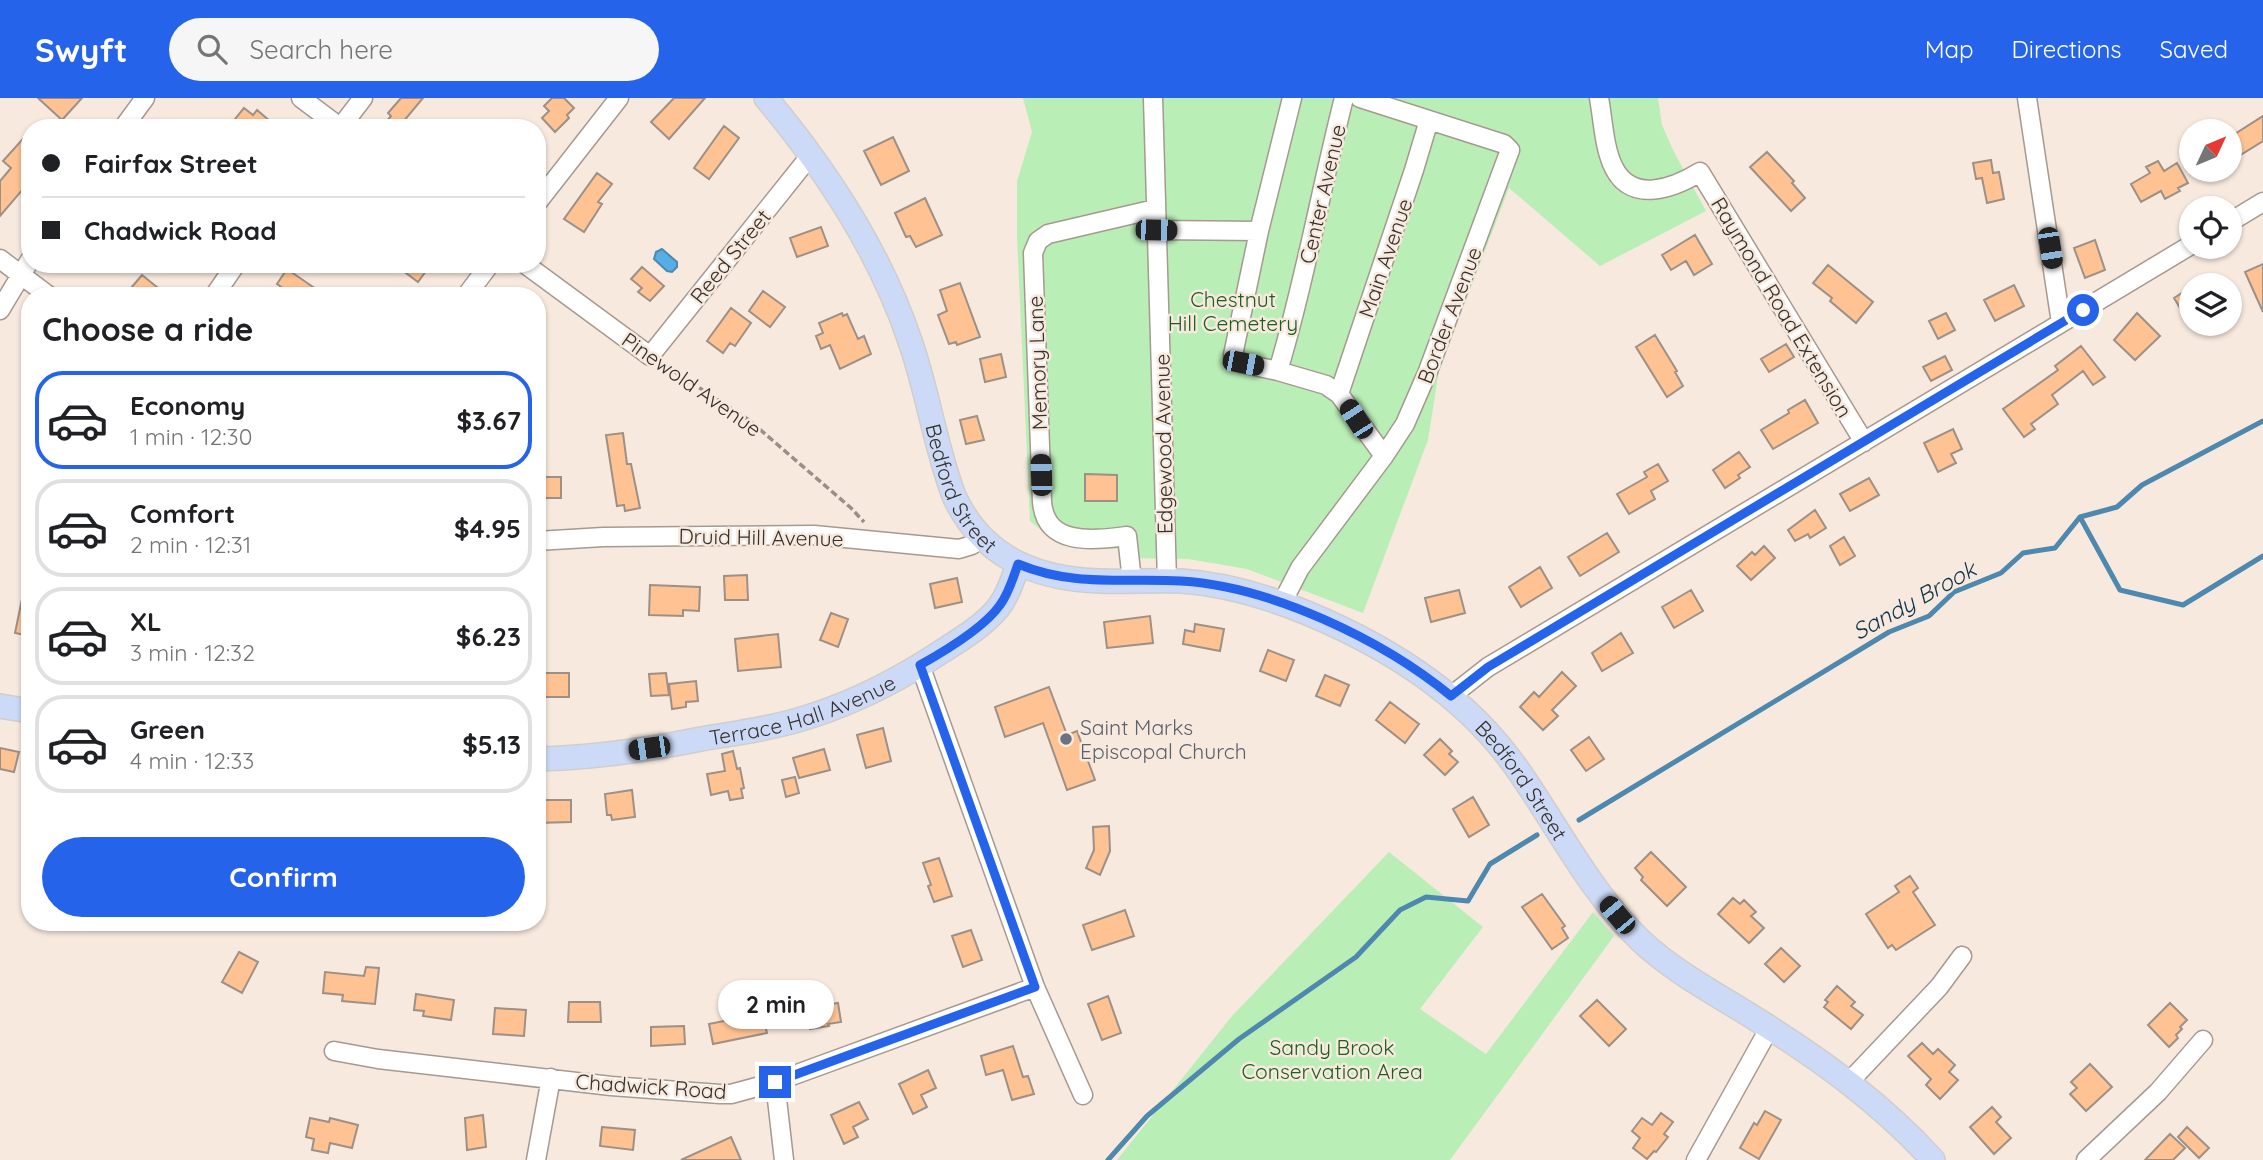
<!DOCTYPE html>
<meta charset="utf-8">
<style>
:root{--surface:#fff;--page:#f6f6f6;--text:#202124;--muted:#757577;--line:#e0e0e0;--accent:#2563eb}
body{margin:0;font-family:Quicksand,sans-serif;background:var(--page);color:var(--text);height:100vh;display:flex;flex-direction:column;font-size:26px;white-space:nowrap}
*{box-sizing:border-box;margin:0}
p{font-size:23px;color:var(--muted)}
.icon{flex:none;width:38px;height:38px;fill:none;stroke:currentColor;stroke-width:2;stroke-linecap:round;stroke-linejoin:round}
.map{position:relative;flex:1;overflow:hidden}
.side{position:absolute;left:21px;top:189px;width:525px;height:644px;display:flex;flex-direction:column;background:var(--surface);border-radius:28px;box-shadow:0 2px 5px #0004}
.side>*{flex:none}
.top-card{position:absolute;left:21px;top:21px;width:525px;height:154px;border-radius:28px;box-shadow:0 2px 5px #0004;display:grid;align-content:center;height:154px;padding:0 21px;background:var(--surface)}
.needle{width:46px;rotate:46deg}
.tools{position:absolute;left:2179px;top:21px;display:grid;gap:14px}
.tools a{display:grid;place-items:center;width:63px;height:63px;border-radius:50%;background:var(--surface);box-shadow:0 2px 5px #0004;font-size:35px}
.end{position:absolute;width:32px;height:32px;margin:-16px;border:9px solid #2563eb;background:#fff;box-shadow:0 0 0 4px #fff}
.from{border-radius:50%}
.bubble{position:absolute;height:49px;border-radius:24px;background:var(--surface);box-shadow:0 2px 5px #0004;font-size:23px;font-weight:800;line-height:49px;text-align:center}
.car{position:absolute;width:21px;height:42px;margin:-21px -10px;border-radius:9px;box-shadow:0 0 5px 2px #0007;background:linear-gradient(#222 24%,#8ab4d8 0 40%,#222 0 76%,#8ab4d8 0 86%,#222 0)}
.top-card b{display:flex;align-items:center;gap:24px;height:66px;font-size:26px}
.top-card b+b{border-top:2px solid var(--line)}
.top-card i{width:18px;height:18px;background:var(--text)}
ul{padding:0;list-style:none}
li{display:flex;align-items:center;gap:21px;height:98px;margin:0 14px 10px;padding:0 7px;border:4px solid var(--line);border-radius:28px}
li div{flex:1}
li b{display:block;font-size:26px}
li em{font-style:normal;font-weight:800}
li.selected{border-color:var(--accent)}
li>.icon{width:63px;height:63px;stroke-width:1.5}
h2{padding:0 21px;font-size:32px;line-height:84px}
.button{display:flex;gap:14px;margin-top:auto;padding:14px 21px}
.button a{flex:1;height:80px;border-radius:42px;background:var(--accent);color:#fff;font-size:28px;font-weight:800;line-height:80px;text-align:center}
header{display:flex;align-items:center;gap:42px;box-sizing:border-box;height:98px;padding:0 35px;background:var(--accent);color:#fff}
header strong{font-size:33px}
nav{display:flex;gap:38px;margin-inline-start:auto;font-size:24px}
.search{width:490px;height:63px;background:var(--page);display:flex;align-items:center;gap:18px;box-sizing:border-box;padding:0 24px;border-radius:38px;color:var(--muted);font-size:26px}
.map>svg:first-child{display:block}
</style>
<header>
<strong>Swyft</strong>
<div class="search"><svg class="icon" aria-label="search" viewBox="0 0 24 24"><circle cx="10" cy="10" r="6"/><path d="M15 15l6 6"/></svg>Search here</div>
<nav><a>Map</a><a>Directions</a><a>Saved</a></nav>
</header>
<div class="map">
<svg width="2263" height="1062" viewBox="0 0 2263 1062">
<rect width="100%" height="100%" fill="#f7e9de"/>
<path fill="#baeeb7" d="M1023,0H1658L1662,27L1673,52L1706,113L1600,168L1509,90L1439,273L1428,342L1363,515L1247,471L1188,461L1122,460L1120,453L1117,451L1069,448L1046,436L1030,423L1017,139V83L1032,34Z
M1389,754L1483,829L1420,911L1486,956L1593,814L1614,838L1450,1062H1117L1232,918Z"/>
<path fill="#57aee6" stroke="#4d88ae" stroke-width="2" d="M662,151L677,164V169L672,174L667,173L654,161L656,154Z"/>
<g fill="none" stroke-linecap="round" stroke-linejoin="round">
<path stroke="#4d88ae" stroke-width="5" d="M2080,419L2120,492L2183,507L2263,458
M1579,722L1889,534L1929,518L1954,494L2001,475L2023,455L2055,450L2080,419L2117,409L2142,387L2263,323
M1108,1062L1147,1018L1239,941L1356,859L1400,812L1426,799L1468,803L1490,766L1537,737"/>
</g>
<path fill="#ffc292" stroke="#9d9086" stroke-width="2" d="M38,0H82L62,22Z
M401,0H423L398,30H381L391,18L388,15Z
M552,0H564L574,10L567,17L569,20L555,34L542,20L549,13L544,8Z
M674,0H705L669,41L651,24Z
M244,10L253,17L257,12L278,30H228Z
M2263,18V43L2234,61L2230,53V39Z
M724,28L739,40L709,81L694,70Z
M30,33V83L0,118V83L11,70L3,63Z
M893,39L909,73L881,87L864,53Z
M1767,54L1794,83L1792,85L1805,100L1791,113L1750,69Z
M1991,62L1993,75L1999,74L2004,101L1987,105L1982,80L1976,81L1973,65Z
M2158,63L2164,73L2177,65L2188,85L2178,90L2180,93L2165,101L2161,93L2141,104L2131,86L2150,75L2146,69Z
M597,75L612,86L598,104L602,106L584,134L564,121Z
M925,100L942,137L916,149L910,138L906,139L895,115Z
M821,129L828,148L797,159L790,140Z
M1695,137L1712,166L1694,177L1686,163L1671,172L1662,157Z
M2095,142L2105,172L2085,180L2074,150Z
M394,166H431L418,184Z
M2263,166V214L2245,174Z
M1828,167L1873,204L1856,225L1830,203L1832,200L1813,185Z
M642,169L664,188L650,203L638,194L642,190L631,181Z
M287,171L326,198H294L277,186Z
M142,177L168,198H140L131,190Z
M960,185L980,239L957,247L956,244L949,246L938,217L947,213L940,192Z
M2014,187L2024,208L1995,223L1984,202Z
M2191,189V228L2174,200Z
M763,193L785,209L770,229L749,213Z
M731,210L751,225L735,248L730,245L723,255L707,243Z
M842,215L843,218L847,216L858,241L864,238L871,256L840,271L830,247L821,251L816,238L823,235L819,225Z
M1946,215L1955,232L1938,241L1929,223Z
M2137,215L2160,238L2135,262L2114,242Z
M1655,237L1677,273L1675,274L1683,288L1667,299L1636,249Z
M1786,246L1794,259L1769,274L1761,261Z
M2081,248L2105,279L2093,287L2083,273L2052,297L2058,306L2031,326L2035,331L2024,339L2003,311L2058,272L2055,268Z
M1001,256L1006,279L985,284L980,261Z
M1945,258L1952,272L1931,283L1923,269Z
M1805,302L1818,325L1773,351L1761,332L1789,315L1788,312Z
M977,318L984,342L966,346L960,322Z
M1953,331L1962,351L1951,356L1956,365L1938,374L1924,345Z
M623,335L627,366H631L640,410L625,413L624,407L617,408L606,337Z
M1739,354L1750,369L1738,377L1740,380L1725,390L1713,372Z
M1658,366L1668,383L1651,393L1655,401L1629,416L1617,396L1647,379L1644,374Z
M1085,376L1117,377V403H1085Z
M537,379H561V400H537Z
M1869,380L1879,397L1850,413L1840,396Z
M1815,412L1826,430L1810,440L1808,436L1795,443L1788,432Z
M1607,435L1619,454L1580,478L1568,459Z
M1844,439L1855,458L1840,467L1830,448Z
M1764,448L1775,460L1751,482L1737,468L1752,454L1755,457Z
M1540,469L1552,490L1521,509L1509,489Z
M747,477L748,502H725L724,478Z
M957,480L962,504L935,510L930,486Z
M650,487L700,489L699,513L683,512V518L649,517Z
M1459,492L1465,515L1431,524L1425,500Z
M1691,492L1703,513L1674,530L1662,509Z
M23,496L30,497V538L15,535Z
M831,515L848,521L838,549L820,542Z
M1150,518L1153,545L1107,550L1104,524Z
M1195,526L1224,531L1220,553L1183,546L1185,532L1194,534Z
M1621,535L1633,555L1602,573L1592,555Z
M778,536L781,569L738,573L735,541Z
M1268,552L1294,562L1286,583L1260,573Z
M1562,574L1576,588L1552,612L1558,618L1543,632L1520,609L1534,594L1539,599Z
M537,575H569V599H537Z
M666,575L669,597L651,598L649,576Z
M1325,577L1349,587L1340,608L1316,598Z
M696,583L698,603L686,604V609L672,611L669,586Z
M1049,589L1067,637L1077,633L1095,682L1067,692L1043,625L1005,639L995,609Z
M1390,604L1419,626L1405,645L1376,622Z
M883,630L891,663L866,670L857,637Z
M1589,639L1604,661L1586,673L1571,652Z
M1440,641L1452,653L1449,656L1458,664L1445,677L1424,657Z
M0,650L19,654L14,674L0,671Z
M824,651L830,672L799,680L793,660Z
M733,653L737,671L740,670L744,690L741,691L743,700L730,702L728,693L711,697L707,676L725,673L722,656Z
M795,679L799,695L786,699L782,682Z
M632,692L635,719L612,722L611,717H607L605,696Z
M1473,699L1489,727L1469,739L1453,711Z
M537,702H571V724L537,725Z
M1109,728L1110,753L1100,777L1086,770L1094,752L1093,729Z
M1651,754L1686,789L1667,808L1641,782L1643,779L1635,770Z
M939,760L952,798L934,804L928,788L931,787L923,765Z
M1910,778L1918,790L1913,794L1935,827L1896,852L1892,847L1888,850L1866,816L1899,794L1895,788Z
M1542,796L1565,828L1562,830L1568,840L1552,851L1522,809Z
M1733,800L1740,806L1744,802L1756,814L1751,818L1764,830L1749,845L1718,816Z
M1125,812L1134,838L1092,852L1083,827Z
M971,832L982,862L963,869L952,838Z
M1781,850L1800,868L1784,884L1765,866Z
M239,854L258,864L242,895L222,884Z
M366,869L379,870L375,906L342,903L343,897L323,895L325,874L364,878Z
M741,887L748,921L763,918L767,935L713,946L709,926L734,921L728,890Z
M1837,888L1855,904L1851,908L1863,917L1851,931L1824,909L1828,904L1825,902Z
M416,896L454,902L451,922L423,918L424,913L414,912Z
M1108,898L1121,935L1102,942L1088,906Z
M1597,902L1626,931L1609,948L1580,918Z
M569,904H600L601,924H568Z
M838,905L841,924L828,926L829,928L810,931L807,913L824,910V907Z
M2170,905L2187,922L2180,929L2182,931L2176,937L2178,940L2169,949L2148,927Z
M495,910L526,912L524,938L493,936Z
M684,928L685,946L651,948V929Z
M1922,945L1933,956L1938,951L1955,967L1949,974L1958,982L1940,1001L1926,987L1931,981L1908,958Z
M1013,948L1023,979L1028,978L1034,996L1012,1002L1003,972L986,977L981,958Z
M2090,966L2112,989L2086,1013L2070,996L2077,990L2071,984Z
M928,972L936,990L921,997L927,1009L913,1016L899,986Z
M859,1004L868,1021L853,1029L858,1039L844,1046L831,1017Z
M1992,1009L2001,1019L1996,1024L2011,1040L1994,1056L1970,1029Z
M1765,1013L1781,1022L1759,1061L1740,1050L1754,1025L1757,1027Z
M1661,1015L1673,1024L1664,1036L1668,1039L1656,1054L1654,1053L1647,1061L1633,1050L1640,1040L1632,1033L1642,1020L1652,1027Z
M483,1017L486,1049L467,1052L465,1020Z
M310,1020L329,1024L330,1020L358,1027L352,1050L330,1045L328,1055L312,1052L314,1041L306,1039Z
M602,1029L635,1032L633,1052L600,1048Z
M2187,1029L2209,1050L2199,1060L2178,1039Z
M2170,1036L2185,1050L2173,1062H2145Z
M731,1039L741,1062H681Z"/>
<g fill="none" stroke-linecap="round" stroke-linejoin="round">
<defs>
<path id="minor" d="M301,0L341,30
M1153,0L1167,483
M1292,0L1259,133L1233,257L1241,265L1278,273L1326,287L1339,296L1384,358
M1599,0C1603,21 1604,51 1614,70C1632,106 1674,90 1700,74L1864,344
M2027,0L2061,225
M123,30L145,0
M340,30L363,0
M537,105L619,0
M2230,124L2263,104
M1156,132L1259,133
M0,161L49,198
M525,166L650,258L810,58
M214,198L236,166
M466,198L490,166
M0,212L30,162
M1278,273C1305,183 1321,90 1344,0
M1339,296L1414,72L1429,22
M537,443L603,439L814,437L959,451L972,447L981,439
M1132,483L1127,438C1094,442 1046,449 1042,404L1033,155L1038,143L1048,136L1155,111
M1282,505L1300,470L1384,358L1405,326L1428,273L1510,52L1504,46L1360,0
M920,567L1035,889L1083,997
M1451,598L1488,569L2191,147
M334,953L378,961L611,988L720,996H731L775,984L1035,889
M775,984L784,1062
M1849,984L1939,889L1962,858
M536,1062L551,980
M1696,1062L1770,929
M2086,1062L2158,994L2203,942"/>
<g id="major">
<path id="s1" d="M766,0C827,73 880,154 910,243C928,294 935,348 954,398C982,459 1035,481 1100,483C1127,484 1154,482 1181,483C1224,486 1266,498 1307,515C1389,549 1466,597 1518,672C1558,729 1590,794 1641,843C1675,875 1720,898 1759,923C1823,963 1882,1006 1933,1062"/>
<path d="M0,608L30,613"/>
<path id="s2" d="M537,661C592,660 647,652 701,641C737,635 775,630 811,618C858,603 902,580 944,552C963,540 984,527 998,510C1008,497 1013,481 1018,466"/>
</g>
</defs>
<use href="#minor" stroke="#a6998f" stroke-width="21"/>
<use href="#major" stroke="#cfcecc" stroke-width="26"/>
<path stroke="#998f87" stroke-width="3.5" stroke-dasharray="7 3.5" stroke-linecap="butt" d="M664,267L749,322L851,410L864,424"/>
<use href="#minor" stroke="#fff" stroke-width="18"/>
<use href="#major" stroke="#cddaf7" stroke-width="23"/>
</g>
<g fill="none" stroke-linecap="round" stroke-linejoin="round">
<path stroke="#2563eb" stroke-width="9" d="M775,984L1035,889L920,567C945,553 984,530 1000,507C1009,495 1013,480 1018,466C1073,489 1124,480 1181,483C1270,488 1383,542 1451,598L1488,569L2083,212"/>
</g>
<circle fill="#6b7280" stroke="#f7e9de" stroke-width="2.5" cx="1066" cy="641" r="7"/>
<g text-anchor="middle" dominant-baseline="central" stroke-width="5" stroke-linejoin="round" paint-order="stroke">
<g font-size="21" fill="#36312c" stroke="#f7e9de">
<text transform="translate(1322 96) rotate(-77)">Center Avenue</text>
<text transform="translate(730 158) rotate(-51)">Reed Street</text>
<text transform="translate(1385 160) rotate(-71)">Main Avenue</text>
<text transform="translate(1782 209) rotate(59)">Raymond Road Extension</text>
<text transform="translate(1449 217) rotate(-69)">Border Avenue</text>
<text transform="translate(1037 265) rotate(-92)">Memory Lane</text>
<text transform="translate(692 286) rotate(35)">Pinewold Avenue</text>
<text transform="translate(1163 346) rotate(-91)">Edgewood Avenue</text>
<text stroke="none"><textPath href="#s1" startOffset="441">Bedford Street</textPath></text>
<text transform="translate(761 439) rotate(1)">Druid Hill Avenue</text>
<text stroke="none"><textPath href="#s2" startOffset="271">Terrace Hall Avenue</textPath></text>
<text stroke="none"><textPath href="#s1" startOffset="1113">Bedford Street</textPath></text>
<text transform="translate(651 988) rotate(4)">Chadwick Road</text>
</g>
<g font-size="21" fill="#1c5e1e" stroke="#f7e9de">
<text x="1233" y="201">Chestnut<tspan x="1233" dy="24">Hill Cemetery</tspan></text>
<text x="1332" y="949">Sandy Brook<tspan x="1332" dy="24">Conservation Area</tspan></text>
</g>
<g font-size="21" fill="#5b616d" stroke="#f7e9de" text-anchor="start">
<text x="1080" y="629">Saint Marks<tspan x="1080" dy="24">Episcopal Church</tspan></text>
</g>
<g font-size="23" font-style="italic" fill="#0e344b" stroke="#f7e9de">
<text transform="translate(1914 502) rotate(-29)">Sandy Brook</text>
</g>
</g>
</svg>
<div class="tools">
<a><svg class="needle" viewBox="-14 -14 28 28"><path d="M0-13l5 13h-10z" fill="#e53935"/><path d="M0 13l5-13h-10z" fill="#757577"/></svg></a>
<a><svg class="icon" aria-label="locate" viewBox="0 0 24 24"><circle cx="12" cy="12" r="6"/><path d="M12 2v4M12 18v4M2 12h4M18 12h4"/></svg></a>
<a><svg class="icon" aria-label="layers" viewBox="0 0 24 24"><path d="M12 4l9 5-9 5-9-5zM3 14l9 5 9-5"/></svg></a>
</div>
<i class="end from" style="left:2083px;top:212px"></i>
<i class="end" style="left:775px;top:984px"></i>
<div class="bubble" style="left:718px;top:882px;width:116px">2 min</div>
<i class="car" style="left:1156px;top:132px;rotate:91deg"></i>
<i class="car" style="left:2050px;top:150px;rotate:171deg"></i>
<i class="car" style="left:1243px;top:265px;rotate:101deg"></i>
<i class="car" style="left:1356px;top:321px;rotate:327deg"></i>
<i class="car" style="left:1041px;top:377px;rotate:358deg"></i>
<i class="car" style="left:649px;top:650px;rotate:262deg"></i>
<i class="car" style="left:1617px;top:817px;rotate:320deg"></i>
<div class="top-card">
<b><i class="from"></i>Fairfax Street</b>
<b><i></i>Chadwick Road</b>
</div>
<section class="side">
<h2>Choose a ride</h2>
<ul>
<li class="selected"><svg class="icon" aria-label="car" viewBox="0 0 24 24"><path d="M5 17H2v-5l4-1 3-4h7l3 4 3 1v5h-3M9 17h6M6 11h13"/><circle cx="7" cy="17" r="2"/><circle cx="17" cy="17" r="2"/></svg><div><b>Economy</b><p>1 min · 12:30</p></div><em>$3.67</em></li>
<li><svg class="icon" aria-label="car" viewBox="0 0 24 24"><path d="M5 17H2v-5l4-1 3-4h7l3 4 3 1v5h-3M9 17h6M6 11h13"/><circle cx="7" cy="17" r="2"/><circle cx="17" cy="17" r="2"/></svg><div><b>Comfort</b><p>2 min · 12:31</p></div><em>$4.95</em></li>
<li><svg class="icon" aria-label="car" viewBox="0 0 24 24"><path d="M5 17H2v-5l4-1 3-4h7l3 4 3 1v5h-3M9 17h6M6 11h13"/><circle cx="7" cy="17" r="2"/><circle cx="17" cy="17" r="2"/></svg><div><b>XL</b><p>3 min · 12:32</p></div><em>$6.23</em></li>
<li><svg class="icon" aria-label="car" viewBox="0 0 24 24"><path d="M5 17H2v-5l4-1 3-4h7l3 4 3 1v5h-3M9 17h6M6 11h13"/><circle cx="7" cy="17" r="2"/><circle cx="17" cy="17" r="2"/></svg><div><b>Green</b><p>4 min · 12:33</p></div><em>$5.13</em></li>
</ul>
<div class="button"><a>Confirm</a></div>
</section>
</div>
